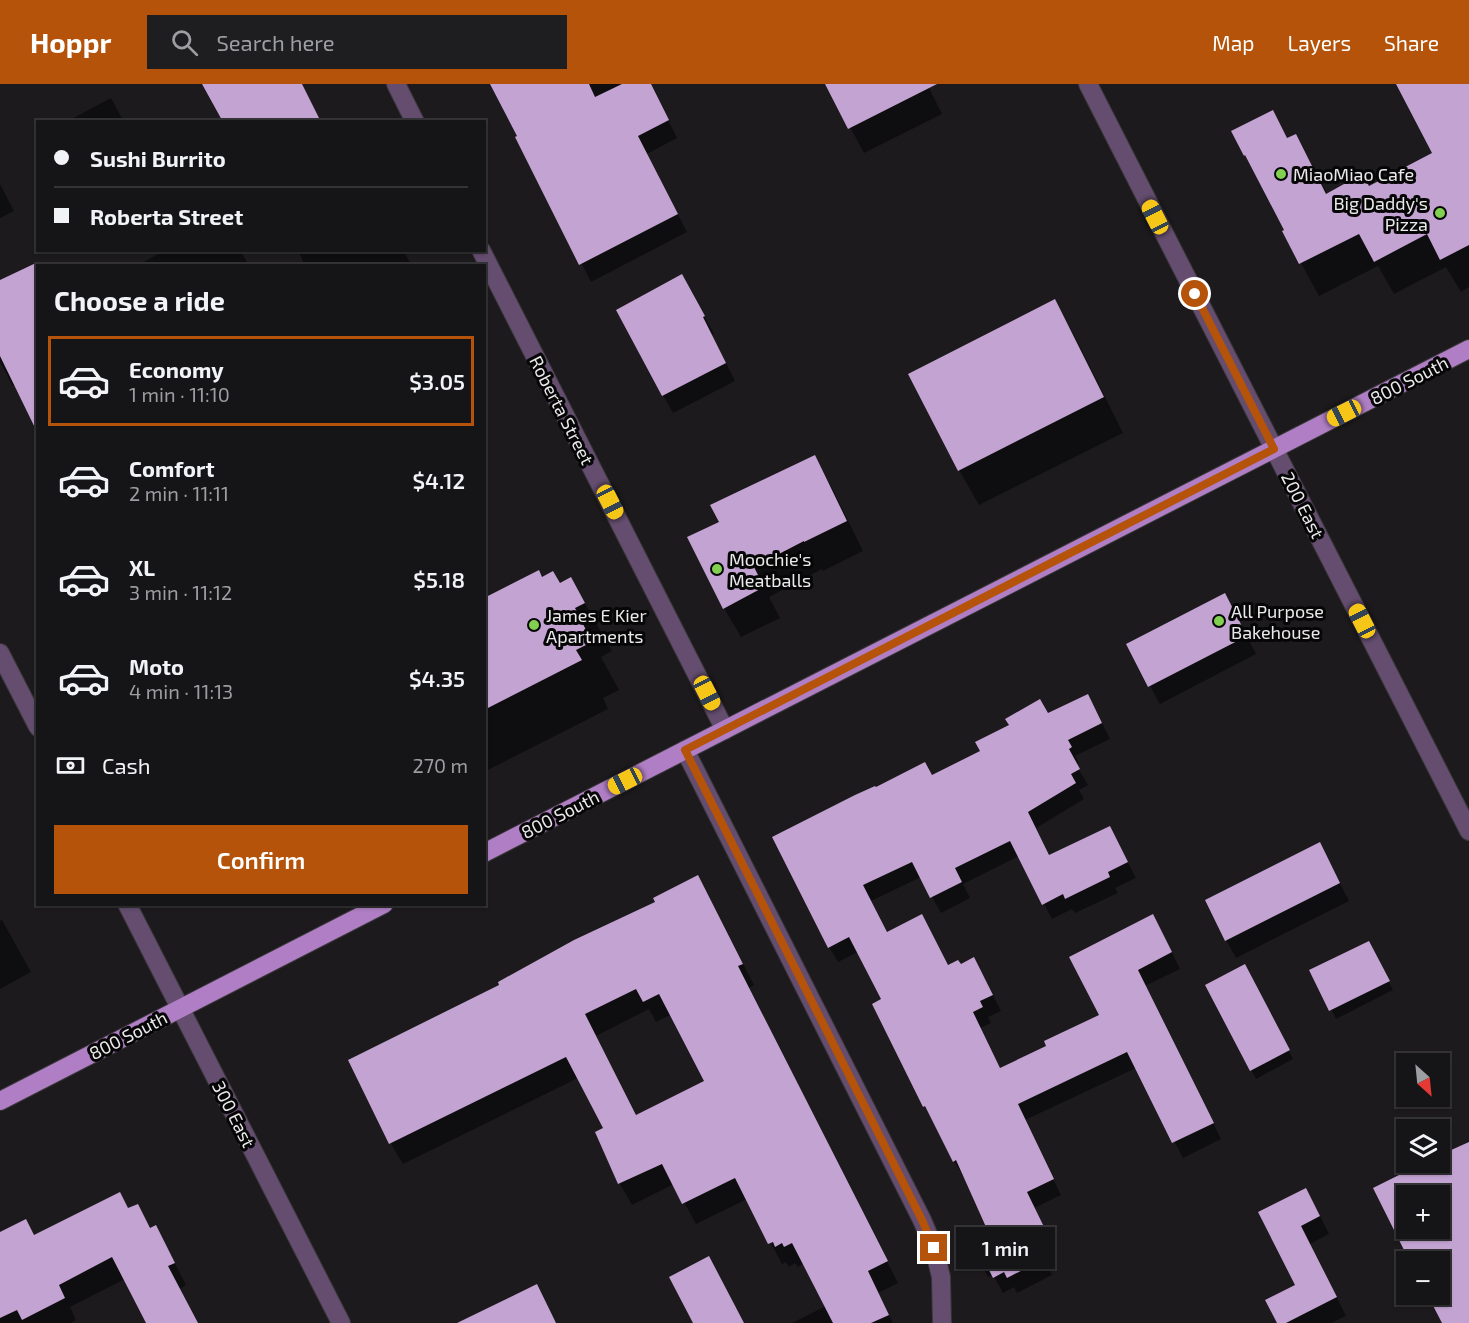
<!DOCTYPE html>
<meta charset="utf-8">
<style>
:root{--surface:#151416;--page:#1e1d1f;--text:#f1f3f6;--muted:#9d9ea1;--line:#343335;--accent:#b45309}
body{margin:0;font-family:"Exo 2",sans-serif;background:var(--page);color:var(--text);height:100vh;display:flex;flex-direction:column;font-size:22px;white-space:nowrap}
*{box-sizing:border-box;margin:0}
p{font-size:20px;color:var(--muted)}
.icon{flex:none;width:33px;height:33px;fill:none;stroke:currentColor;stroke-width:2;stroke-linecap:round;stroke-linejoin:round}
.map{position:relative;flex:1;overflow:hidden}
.panel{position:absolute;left:36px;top:180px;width:450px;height:642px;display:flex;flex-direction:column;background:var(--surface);border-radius:0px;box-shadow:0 2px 4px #0004,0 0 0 2px var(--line)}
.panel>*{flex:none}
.hud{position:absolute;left:36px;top:36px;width:450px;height:132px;border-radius:0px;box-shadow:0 2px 4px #0004,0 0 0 2px var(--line);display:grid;align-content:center;height:132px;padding:0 18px;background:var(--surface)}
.needle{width:39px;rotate:153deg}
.controls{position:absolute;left:1396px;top:969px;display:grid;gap:12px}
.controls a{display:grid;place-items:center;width:54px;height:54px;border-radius:0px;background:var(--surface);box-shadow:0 2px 4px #0004,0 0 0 2px var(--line);font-size:30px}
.end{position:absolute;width:27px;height:27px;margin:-14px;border:8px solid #b45309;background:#fff;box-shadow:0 0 0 3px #fff}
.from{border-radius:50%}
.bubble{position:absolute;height:42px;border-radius:0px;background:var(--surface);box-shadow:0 2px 4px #0004,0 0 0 2px var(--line);font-size:20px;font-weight:600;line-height:42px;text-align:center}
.car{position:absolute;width:18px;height:36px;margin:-18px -9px;border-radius:8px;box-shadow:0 0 4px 2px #0007;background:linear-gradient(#f5c518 24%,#345 0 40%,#f5c518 0 76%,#345 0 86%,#f5c518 0)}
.hud b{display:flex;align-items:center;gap:21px;height:57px;font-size:22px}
.hud b+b{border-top:2px solid var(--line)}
.hud i{width:15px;height:15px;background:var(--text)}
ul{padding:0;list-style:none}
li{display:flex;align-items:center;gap:18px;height:90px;margin:0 12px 9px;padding:0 6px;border:3px solid transparent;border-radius:0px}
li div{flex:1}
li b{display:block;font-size:22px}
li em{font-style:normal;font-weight:600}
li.active{border-color:var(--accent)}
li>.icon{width:54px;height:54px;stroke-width:1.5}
h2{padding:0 18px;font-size:27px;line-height:72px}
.pay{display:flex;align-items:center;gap:15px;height:66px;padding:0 18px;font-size:22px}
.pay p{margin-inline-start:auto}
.action{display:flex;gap:12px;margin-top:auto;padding:12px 18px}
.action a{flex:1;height:69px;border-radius:0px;background:var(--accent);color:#fff;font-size:24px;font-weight:600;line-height:69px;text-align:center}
header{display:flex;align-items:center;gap:36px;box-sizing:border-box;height:84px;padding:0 30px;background:var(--accent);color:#fff}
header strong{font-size:28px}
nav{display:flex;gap:33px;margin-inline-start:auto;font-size:21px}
.search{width:420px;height:54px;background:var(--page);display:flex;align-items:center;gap:15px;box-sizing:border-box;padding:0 21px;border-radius:0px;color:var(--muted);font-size:22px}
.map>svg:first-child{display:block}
</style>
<header>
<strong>Hoppr</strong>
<div class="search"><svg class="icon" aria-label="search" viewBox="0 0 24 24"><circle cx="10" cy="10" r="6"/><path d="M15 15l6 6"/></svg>Search here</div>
<nav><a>Map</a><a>Layers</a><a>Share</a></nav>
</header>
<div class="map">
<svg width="1469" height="1239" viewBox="0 0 1469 1239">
<rect width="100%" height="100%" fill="#1c1a1d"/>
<path fill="#0007" fill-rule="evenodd" d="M492,0H650L677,54L647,70L687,148L591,198L517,54L519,53Z
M827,0H927L942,30L864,69Z
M1398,0H1469V203L1461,208L1446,183L1394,210L1378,182L1319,212L1284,148L1272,28L1288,56L1295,52L1328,111L1368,103L1434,70Z
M111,14L124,38H66Z
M0,100L14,127L0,134Z
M165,166H237L239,170L242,169L249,182H136Z
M298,166H403L412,182H305Z
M41,178L43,182H38L15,301L13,302L0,278V198Z
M692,210L714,250L712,251L735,297L673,329L663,311Z
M1054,217L1074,251L1123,349L979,421L959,386Z
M814,373L831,402L863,467L823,487L822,485L769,513L780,534L741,553L724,524L721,438Z
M542,494L560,500L571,495L612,567L601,573L619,606L603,614L608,625L484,688V516Z
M1235,529L1256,570L1160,620L1150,602Z
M1096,627L1110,655L1075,672L1079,679L1076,681L1088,701L1079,706L1084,715L1036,744L1050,773L1118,759L1136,794L1115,804L1118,809L1075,829L1072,825L1052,835L1019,772L963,800L970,814L941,829L921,793L871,817L887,850L948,883L960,882L983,891L1001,927L988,933L991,939L980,944L1000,985L1048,963L1101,932L1162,848L1180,885L1145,902L1221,1055L1183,1074L1136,984L1025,1036L1061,1111L1034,1124L1054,1163L1041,1170L1052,1191L1017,1209L1014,1203L1003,1209L993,1191L988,1193L980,1178L988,1144L964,1092H963L954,1077L925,1022L874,920L883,916L858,868L838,878L829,863L859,710L899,693H932L982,667L1048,631Z
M1329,778L1349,817L1236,874L1226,856Z
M709,814L754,901L749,904L898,1199L878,1209L893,1239H792L826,1222L803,1180L798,1183L795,1179L789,1183L786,1178L782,1180L747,1115L696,1140L674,1100L632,1121L620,1100L597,1049L605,1045L578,994L403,1080L391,1060L350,977ZM649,925L656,938L672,930L706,997L637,1032L596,952Z
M2,836L31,888L0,905V837Z
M1373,867L1393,906L1336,935L1311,886Z
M1249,891L1293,975L1256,995L1251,986Z
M1316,1124L1329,1150L1310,1160L1346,1232L1331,1239H1279L1297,1201L1260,1129Z
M128,1126L150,1145L167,1164L186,1201L180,1205L197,1239H148L125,1195L70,1223L76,1236L71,1239H0V1150L34,1153Z"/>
<path fill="#c3a3d2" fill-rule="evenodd" d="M202,0H302L321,38H223Z
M490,0H589L595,13L622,0H651L669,36L638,52L678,130L579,181L515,53L517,52Z
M825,0H937L848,45Z
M1396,0H1469V161L1440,176L1427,150L1374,178L1359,150L1299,180L1282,147L1284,146L1245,71L1244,72L1231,47L1273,26L1287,54L1296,50L1326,110L1362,90L1369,102L1432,69Z
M38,178V350L0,272V196Z
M682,190L705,232L703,233L726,279L662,312L616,226Z
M1055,215L1104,313L958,387L908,290Z
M815,371L847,437L804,458V457L754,483L764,503L723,525L687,453L719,438L710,421Z
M539,486L542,493L553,487L560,499L571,493L585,519L575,524L592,558L576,566L582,576L484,626V514Z
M1225,509L1247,552L1148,603L1126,560Z
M1088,610L1102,639L1068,656L1072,663L1069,665L1080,685L1071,690L1076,699L1028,728L1049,771L1110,742L1128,778L1108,788L1110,793L1065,815L1063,810L1042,821L1010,757L955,784L962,798L930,814L912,778L863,801L887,848L922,830L948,881L958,876L961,880L974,873L993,911L980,917L983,923L973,928L1000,984L1046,962L1044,957L1099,931L1069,873L1153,830L1172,868L1138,886L1214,1039L1172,1059L1127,968L1018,1020L1054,1095L1027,1108L1046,1147L1034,1154L1044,1175L1007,1194L1004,1188L993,1194L984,1176L978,1179L965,1154L986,1143L956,1076L953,1078L925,1022L923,1023L872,920L881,915L849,853L828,864L772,753L855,711L875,702L876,703L925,678L932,691L980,667L975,658L1009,641L1005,635L1040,615L1048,629Z
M1320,758L1340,799L1225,857L1205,816Z
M698,791L743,880L738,882L888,1177L868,1187L889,1231L871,1239H833L792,1159L784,1163L782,1159L775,1163L773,1158L768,1160L735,1094L682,1120L662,1080L618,1100L595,1048L603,1044L566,973L389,1060L348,976L499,901L498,898L574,856L655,818L653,814ZM636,905L643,918L659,910L704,997L636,1031L585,930Z
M1369,857L1390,897L1329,927L1309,886Z
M1245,880L1290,966L1250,987L1205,901Z
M1469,1058V1239H1442L1427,1210H1440V1178H1410L1373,1104L1425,1078H1440V1071ZM1407,1112H1440V1144H1407Z
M1306,1104L1320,1132L1301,1142L1337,1213L1286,1239H1277L1265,1216L1295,1201L1258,1128Z
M120,1108L128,1124L138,1120L150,1144L156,1141L175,1179L168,1182L198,1239H146L112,1173L59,1201L65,1214L22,1236L17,1226L0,1234V1148L26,1135L34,1151Z
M709,1172L744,1239H693L669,1193Z
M537,1200L556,1239H457Z"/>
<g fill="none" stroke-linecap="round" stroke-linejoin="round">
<defs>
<path id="minor" d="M396,0L415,38
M1088,0L1469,747
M481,166L725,646
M0,569L38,643
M685,666L922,1136L934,1164L941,1193L942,1239
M127,820L341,1239"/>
<path id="major" d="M484,769L1469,265
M0,1017L384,820"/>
</defs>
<use href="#minor" stroke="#39373a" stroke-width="20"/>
<use href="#major" stroke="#39373a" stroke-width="20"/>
<use href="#minor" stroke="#644d6f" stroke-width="18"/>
<use href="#major" stroke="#af7ec4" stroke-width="18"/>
</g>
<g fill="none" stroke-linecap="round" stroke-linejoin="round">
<path stroke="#b45309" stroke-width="8" d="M934,1164L922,1136L685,666L1274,365L1195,210"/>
</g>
<g fill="#82d050" stroke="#060607" stroke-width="2">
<circle cx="1281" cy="90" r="6"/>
<circle cx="1440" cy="129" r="6"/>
<circle cx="717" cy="485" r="6"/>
<circle cx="1219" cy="537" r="6"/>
<circle cx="534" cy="541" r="6"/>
</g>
<g text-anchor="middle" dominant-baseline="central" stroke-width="6" stroke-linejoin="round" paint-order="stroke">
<g font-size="18" fill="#ebe9eb" stroke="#060607" text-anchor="start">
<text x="1293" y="90">MiaoMiao Cafe</text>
<text x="1428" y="119" text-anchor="end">Big Daddy's<tspan x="1428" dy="21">Pizza</tspan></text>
<text x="729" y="475">Moochie's<tspan x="729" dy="21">Meatballs</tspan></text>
<text x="1231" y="527">All Purpose<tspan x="1231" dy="21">Bakehouse</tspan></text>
<text x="546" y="531">James E Kier<tspan x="546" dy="21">Apartments</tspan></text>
</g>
<g font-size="18" fill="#ebe9eb" stroke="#060607">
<text transform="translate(1409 296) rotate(-27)">800 South</text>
<text transform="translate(562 326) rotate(63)">Roberta Street</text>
<text transform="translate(1303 421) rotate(63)">200 East</text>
<text transform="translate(560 730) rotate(-27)">800 South</text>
<text transform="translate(128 951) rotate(-27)">800 South</text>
<text transform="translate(234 1030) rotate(63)">300 East</text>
</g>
</g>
</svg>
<div class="controls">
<a><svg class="needle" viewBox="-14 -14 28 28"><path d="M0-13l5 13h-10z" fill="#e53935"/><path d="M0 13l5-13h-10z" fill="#9d9ea1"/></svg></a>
<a><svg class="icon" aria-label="layers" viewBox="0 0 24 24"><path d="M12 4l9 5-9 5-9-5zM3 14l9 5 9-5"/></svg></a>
<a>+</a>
<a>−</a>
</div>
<i class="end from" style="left:1195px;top:210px"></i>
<i class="end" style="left:934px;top:1164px"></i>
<div class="bubble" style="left:956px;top:1143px;width:99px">1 min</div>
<i class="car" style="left:1155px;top:133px;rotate:333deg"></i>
<i class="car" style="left:1344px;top:329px;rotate:243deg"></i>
<i class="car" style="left:610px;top:418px;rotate:153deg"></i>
<i class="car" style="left:1362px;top:537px;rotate:333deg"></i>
<i class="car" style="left:707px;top:609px;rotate:153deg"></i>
<i class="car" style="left:625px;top:697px;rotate:243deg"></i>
<div class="hud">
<b><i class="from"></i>Sushi Burrito</b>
<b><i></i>Roberta Street</b>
</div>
<section class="panel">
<h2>Choose a ride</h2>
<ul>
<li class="active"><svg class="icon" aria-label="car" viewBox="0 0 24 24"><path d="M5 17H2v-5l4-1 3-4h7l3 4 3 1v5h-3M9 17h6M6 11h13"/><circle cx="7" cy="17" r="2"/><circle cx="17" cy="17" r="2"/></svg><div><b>Economy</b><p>1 min · 11:10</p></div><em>$3.05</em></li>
<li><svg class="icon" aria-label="car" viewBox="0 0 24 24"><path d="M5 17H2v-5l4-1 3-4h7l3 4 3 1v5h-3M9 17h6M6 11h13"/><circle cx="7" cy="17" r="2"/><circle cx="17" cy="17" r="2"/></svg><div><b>Comfort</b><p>2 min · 11:11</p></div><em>$4.12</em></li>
<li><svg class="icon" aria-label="car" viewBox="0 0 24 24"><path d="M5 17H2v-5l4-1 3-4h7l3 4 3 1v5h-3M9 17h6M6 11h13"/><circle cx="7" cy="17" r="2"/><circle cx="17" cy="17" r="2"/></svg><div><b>XL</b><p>3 min · 11:12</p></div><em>$5.18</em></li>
<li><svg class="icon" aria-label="car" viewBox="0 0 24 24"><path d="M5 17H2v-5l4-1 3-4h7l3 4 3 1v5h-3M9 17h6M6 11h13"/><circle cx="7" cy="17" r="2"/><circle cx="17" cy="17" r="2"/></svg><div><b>Moto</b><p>4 min · 11:13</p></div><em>$4.35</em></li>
</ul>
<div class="pay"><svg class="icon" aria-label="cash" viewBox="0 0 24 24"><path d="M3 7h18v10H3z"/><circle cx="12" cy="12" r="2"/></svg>Cash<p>270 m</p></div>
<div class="action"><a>Confirm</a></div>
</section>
</div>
